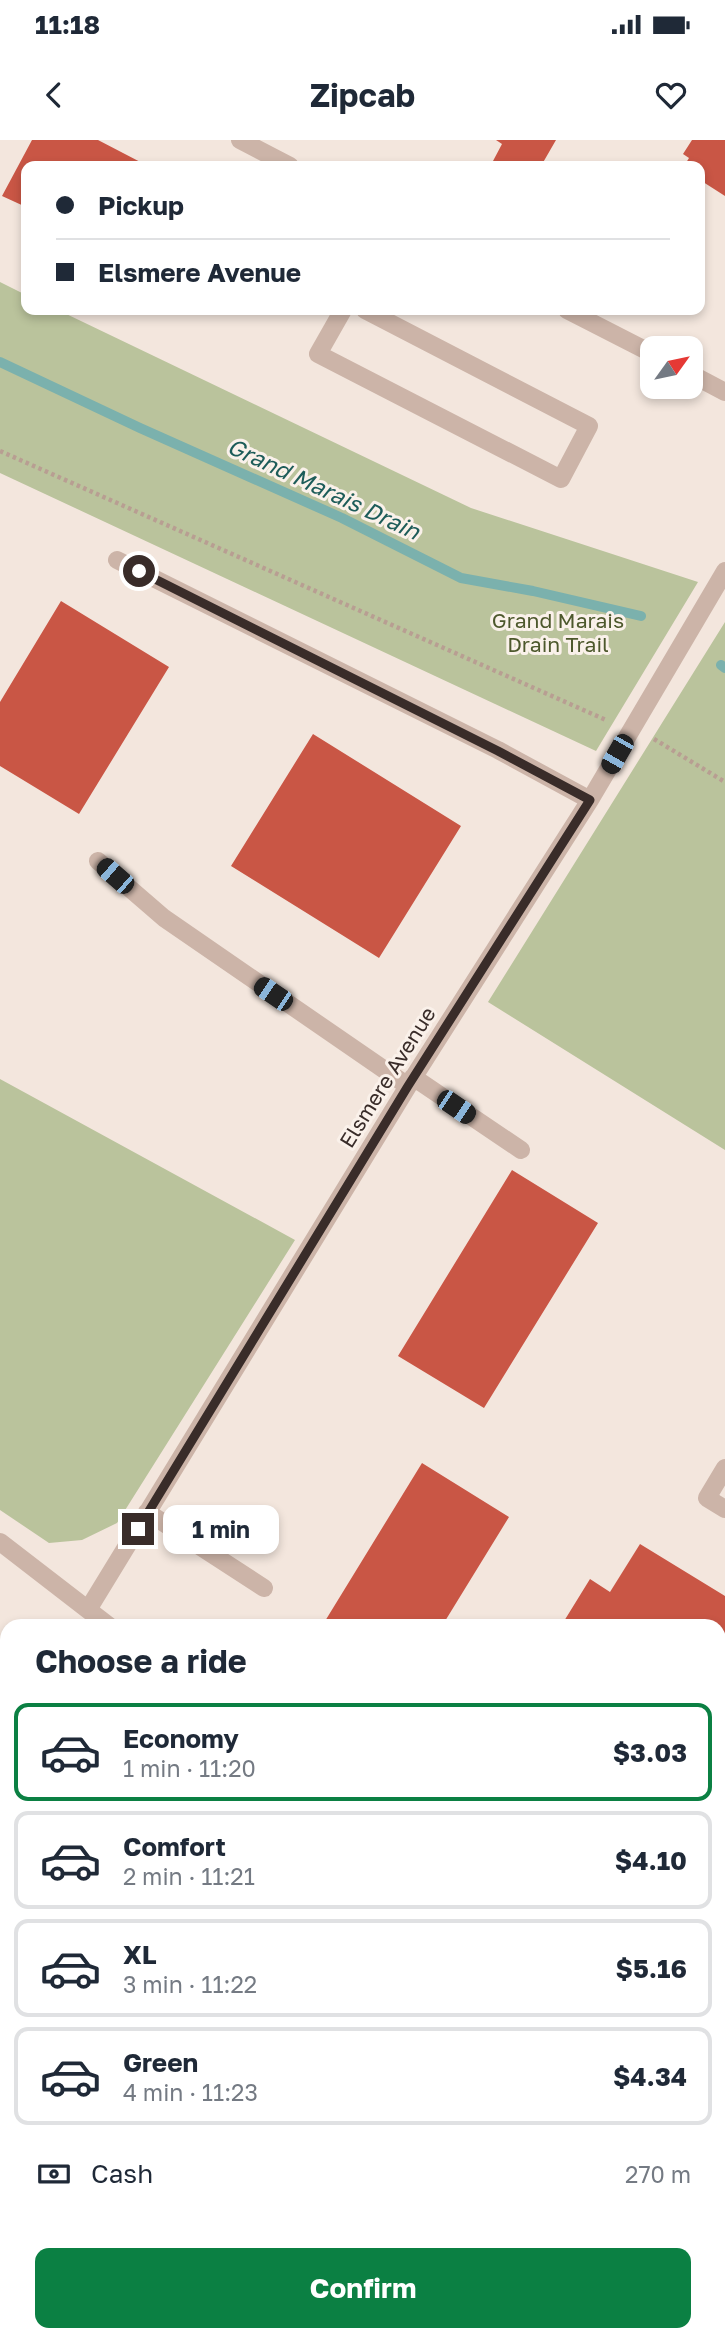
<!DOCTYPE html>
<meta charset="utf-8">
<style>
:root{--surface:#fff;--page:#f2f2f3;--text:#1f2937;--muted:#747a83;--line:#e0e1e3;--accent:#0b8043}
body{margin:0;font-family:"Golos Text",sans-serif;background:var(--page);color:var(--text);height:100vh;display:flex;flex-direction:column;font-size:26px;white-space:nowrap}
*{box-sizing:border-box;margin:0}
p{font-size:23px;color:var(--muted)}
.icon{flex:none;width:38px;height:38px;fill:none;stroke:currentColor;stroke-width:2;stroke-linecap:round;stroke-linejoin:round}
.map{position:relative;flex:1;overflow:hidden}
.drawer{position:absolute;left:0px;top:1479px;width:726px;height:723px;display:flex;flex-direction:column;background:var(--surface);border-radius:21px 21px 0 0;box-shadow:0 4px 10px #0003}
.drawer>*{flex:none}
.banner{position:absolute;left:21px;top:21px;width:684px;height:154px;border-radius:14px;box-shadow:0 4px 10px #0003;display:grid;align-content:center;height:154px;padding:0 35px;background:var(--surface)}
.needle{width:46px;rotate:57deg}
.tools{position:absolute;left:640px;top:196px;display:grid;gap:14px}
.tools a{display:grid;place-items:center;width:63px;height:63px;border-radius:14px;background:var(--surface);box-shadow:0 4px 10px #0003;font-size:35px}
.end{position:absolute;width:32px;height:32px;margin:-16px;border:9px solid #392c29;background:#fff;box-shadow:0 0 0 4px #fff}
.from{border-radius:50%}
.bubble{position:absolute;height:49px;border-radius:14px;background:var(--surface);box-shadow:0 4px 10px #0003;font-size:23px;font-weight:700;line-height:49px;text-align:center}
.car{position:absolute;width:21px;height:42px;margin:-21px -10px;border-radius:9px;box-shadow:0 0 5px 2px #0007;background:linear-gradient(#222 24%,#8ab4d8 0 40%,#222 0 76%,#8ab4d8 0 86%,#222 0)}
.banner b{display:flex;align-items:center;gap:24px;height:66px;font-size:26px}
.banner b+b{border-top:2px solid var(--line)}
.banner i{width:18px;height:18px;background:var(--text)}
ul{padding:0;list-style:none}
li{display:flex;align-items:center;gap:21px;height:98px;margin:0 14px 10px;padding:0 21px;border:4px solid var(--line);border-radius:14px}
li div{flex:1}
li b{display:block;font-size:26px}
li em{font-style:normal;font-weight:700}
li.current{border-color:var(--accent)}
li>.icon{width:63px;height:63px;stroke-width:1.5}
h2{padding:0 35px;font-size:32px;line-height:84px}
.pay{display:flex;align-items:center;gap:18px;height:77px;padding:0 35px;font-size:26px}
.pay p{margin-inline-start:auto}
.cta{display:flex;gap:14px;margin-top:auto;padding:14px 35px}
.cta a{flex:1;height:80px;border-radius:14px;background:var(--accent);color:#fff;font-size:28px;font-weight:700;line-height:80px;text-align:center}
.status{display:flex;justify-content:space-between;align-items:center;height:49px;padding:0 35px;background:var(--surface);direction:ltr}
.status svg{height:19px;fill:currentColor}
header{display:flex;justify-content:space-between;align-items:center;height:91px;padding:0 35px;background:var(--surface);font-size:32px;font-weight:700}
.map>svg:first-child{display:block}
</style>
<div class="status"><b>11:18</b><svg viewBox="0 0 49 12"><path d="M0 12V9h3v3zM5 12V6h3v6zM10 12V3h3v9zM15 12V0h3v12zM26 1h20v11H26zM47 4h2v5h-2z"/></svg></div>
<header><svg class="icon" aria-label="back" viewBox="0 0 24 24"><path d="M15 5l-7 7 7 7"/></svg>Zipcab<svg class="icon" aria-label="heart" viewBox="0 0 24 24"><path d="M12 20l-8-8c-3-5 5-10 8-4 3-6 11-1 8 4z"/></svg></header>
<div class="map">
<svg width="725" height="2201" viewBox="0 0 725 2201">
<rect width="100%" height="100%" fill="#f3e6dd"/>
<path fill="#bac39c" d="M0,142L26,155V170H58L471,368L698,442L596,611L0,333Z
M725,482V1010L488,862Z
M0,939L295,1100L117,1383L82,1400L49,1403L0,1370Z"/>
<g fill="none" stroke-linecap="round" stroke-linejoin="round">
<path stroke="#7bb1ad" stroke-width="10" d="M0,222L140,288L342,378L461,438L533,451L641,476
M721,525L725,528"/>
</g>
<path fill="#c95645" d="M32,0H98L148,26H26V67L2,56Z
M496,0H556L541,26H503L493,21L502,4Z
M692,0H725V56L700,40V26H684L689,18L683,14Z
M61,461L169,527L79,674L0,626V562Z
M313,594L461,686L379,818L231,726Z
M512,1030L598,1083L484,1268L398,1216Z
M422,1323L509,1377L442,1486H322Z
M640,1404L725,1456V1514L719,1523V1486H561L590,1439L610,1452Z
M719,1532L725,1536V1614L719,1624Z"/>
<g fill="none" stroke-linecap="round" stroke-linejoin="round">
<path stroke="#b89e92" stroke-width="4.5" stroke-dasharray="3.5 3.5" stroke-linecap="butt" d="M0,311L606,580
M654,599L725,642
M110,2194L117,2201"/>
<path stroke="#ccb4a8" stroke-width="18" d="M240,0L290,26
M343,170L318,214L561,339L589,286L365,170
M567,170L653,214
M691,234L725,252
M117,420L498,610L590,660
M98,721L164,778L408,946
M413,937L521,1010
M725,1328L707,1358L725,1369
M147,1372L264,1448
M0,1402L109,1486
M89,1468L408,946L590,660L725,431
M719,1670L725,1661
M719,2022L725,2027
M0,2045L7,2051
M0,2091L7,2079
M174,2194L181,2201"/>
<path stroke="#5a4540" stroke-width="21" d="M0,1664L7,1670
M0,1908L7,1913
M366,2194L374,2201
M611,2194L618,2201"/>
</g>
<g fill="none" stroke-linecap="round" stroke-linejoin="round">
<path stroke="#392c29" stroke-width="9" d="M138,1389L408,946L590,660L498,611L139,431"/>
</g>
<g text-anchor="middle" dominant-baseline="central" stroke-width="6" stroke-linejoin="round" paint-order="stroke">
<g font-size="21" fill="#4d582c" stroke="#faf1ea">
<text x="558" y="480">Grand Marais<tspan x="558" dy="24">Drain Trail</tspan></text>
</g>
<g font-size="21" fill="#392c29" stroke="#faf1ea">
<text transform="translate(387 937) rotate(-58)">Elsmere Avenue</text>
</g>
<g font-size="23" font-style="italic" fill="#1d5c59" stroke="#faf1ea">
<text transform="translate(324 348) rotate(25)">Grand Marais Drain</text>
</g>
</g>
</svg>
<div class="tools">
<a><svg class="needle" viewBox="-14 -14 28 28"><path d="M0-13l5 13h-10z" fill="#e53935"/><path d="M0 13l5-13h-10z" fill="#747a83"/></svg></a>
</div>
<i class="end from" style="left:139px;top:431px"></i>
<i class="end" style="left:138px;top:1389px"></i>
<div class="bubble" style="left:163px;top:1365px;width:116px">1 min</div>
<i class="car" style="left:617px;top:614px;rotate:210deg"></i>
<i class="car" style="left:115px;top:736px;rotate:311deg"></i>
<i class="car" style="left:273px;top:854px;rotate:304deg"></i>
<i class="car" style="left:456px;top:967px;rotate:124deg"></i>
<div class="banner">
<b><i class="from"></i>Pickup</b>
<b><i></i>Elsmere Avenue</b>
</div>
<section class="drawer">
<h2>Choose a ride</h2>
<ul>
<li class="current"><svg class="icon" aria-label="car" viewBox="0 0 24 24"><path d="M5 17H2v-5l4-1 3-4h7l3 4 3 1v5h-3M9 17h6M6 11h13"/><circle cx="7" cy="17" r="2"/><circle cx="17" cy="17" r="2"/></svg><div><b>Economy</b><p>1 min · 11:20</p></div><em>$3.03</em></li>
<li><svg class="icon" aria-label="car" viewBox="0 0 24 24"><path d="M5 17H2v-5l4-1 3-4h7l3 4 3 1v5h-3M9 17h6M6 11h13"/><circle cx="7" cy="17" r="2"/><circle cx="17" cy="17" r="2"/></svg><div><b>Comfort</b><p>2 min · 11:21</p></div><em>$4.10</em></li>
<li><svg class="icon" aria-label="car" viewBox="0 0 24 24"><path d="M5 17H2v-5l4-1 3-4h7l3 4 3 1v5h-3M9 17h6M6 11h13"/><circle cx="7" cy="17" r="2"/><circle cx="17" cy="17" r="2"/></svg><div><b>XL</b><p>3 min · 11:22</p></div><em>$5.16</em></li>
<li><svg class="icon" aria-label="car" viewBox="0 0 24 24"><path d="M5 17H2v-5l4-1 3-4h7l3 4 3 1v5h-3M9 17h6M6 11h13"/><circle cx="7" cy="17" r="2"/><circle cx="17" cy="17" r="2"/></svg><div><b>Green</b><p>4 min · 11:23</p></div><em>$4.34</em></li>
</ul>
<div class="pay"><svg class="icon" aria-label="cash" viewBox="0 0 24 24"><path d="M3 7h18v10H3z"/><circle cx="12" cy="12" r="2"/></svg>Cash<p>270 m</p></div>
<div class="cta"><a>Confirm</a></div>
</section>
</div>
